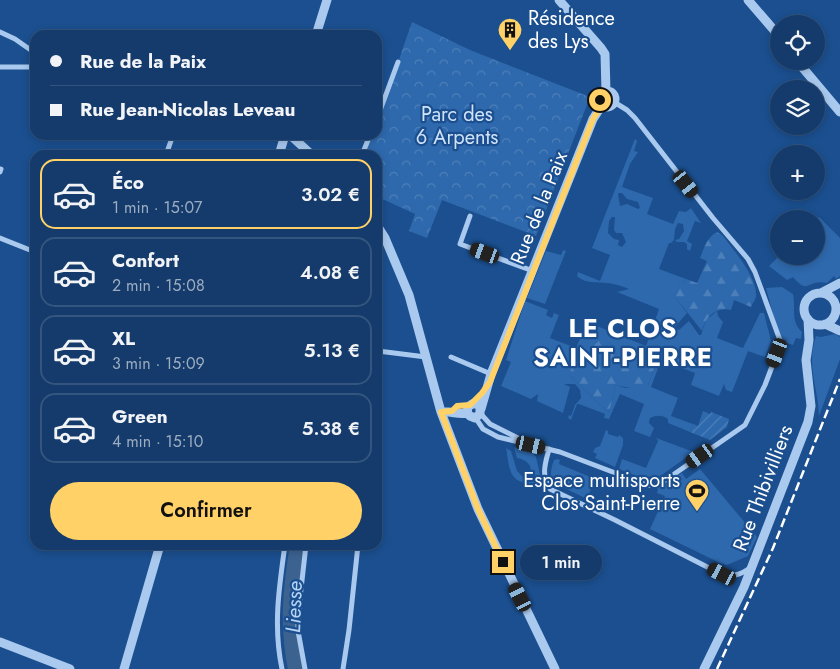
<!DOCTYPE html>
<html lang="fr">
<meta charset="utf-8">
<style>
:root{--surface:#143b6b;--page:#1d4271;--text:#f1f3f6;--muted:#9dadc1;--line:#33557e;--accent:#ffd166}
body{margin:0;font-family:Jost,sans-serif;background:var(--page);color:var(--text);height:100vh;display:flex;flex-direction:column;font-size:19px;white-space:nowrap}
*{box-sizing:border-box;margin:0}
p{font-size:16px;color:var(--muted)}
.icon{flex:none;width:28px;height:28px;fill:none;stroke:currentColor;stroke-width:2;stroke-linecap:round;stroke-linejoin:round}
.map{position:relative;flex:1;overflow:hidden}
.sheet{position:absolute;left:30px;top:150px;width:352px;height:400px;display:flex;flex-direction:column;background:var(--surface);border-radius:15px;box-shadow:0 2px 8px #0003,0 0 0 1px var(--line)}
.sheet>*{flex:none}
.top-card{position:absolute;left:30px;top:30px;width:352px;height:110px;border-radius:15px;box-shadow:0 2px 8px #0003,0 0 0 1px var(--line);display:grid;align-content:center;height:110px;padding:0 20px;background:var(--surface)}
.buttons{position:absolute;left:770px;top:15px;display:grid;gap:10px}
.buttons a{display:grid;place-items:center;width:55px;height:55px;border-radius:50%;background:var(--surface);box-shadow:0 2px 8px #0003,0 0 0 1px var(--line);font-size:25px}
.end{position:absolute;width:22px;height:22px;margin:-11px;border:6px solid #ffd166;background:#111;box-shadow:0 0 0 2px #111}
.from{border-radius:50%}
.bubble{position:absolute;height:35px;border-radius:18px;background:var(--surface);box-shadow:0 2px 8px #0003,0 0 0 1px var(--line);font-size:16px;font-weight:600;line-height:35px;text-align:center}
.car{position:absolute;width:15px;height:30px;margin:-15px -8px;border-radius:6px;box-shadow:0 0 4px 1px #0007;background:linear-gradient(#222 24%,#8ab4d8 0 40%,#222 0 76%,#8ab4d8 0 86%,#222 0)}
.top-card b{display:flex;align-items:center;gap:18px;height:48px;font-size:19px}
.top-card b+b{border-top:1px solid var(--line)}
.top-card i{width:12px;height:12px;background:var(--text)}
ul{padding:9px 0 0;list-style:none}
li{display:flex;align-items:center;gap:15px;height:70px;margin:0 10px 8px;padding:0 10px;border:2px solid var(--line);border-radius:15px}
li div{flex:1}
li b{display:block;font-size:19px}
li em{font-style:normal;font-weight:600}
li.active{border-color:var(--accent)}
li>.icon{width:45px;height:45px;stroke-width:1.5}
.primary-button{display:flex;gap:10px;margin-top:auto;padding:10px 20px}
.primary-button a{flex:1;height:58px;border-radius:30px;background:var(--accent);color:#111;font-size:20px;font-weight:600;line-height:58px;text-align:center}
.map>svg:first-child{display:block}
</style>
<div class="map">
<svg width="840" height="669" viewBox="0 0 840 669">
<defs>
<pattern id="forest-firs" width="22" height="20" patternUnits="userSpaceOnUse" patternTransform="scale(1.25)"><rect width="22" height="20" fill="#2e69ad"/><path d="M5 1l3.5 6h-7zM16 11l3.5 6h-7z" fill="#4d80b9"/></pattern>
<pattern id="park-crowns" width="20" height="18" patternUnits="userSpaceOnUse" patternTransform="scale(1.25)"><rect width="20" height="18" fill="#2e69ad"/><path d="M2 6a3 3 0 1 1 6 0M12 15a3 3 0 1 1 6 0" fill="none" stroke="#4d80b9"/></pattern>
<pattern id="garden-furrows" width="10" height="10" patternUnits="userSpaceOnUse" patternTransform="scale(1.25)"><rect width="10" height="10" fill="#2e69ad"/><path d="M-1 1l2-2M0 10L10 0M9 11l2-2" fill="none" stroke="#4d80b9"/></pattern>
</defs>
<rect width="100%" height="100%" fill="#1b4f8f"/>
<path fill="#2e69ad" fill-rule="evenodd" d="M635,139L637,141L634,151L638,152L630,164L622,187L653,198L647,214L673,224L679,211L686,212L691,208L701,223L695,221L687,241L692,244L690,251L687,249V244L684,242H677L675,240L679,239L684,231L683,224L678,223L675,229L674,240L671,243H669L659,269L686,279L683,285L680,284L675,297L687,313L674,328L679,330L689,321L699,335H701L706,320L717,311L718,316L723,322L717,338L743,348L760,313H764L771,341L765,357L748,351L732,392L726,390L724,384L719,396L691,385L695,373L661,360L651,387L678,398L671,416L693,424L690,432L668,423V419C662,415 657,415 650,418L649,423L654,428L650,437L634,431L644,404L620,394L609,419L604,418L605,414L579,404H577L571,420L568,418L569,415L571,416L575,405L581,398L580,390L575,384H564L570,387L563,413L537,401L538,394L531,399L501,386L511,362L506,360L525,301L548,310L546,315L552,318L554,313L559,315L550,338L576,348L587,322L646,346L659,309L617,292L629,289C624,287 619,285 613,284C602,281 586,285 577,276L578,272L600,281L610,255L592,248ZM619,193H622L627,199L638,202L640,208L638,209L627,204L620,206L618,194ZM612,217H615L614,230L616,233H622L626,242L622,247L618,245L619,240L614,239L608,233L609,221ZM604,341L623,351L643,354L656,347L659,349L661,354L657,360L648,385L625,388L616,385L609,413L569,375Z
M819,217L840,238V276L836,279L834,276L827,283C806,279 809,296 793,277L787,280L769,266L779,256H816V220Z
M563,250L566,251L545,304L527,298L546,251L561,255Z
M782,287L793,294C796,308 790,321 802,332L801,339L796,338L793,345L780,341L766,288Z
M835,334L840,337V359L819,416C818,387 806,365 816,336L821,337Z
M606,430L608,431V434L618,437L619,435L623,438V445L615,467L595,458L597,454L593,452L595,448L600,446Z
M656,438L694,452L656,479L647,480L619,469L622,459L646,468L658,441Z
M514,447L533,453L536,457L541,479L530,473C533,465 525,459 517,458Z
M506,448L511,451L517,471L523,477L536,481L538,483L533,488C527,483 519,482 516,479C508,473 508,457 506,448Z
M558,459L560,460L559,464L595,479L587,499L552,482C550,475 551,467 554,460Z
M700,469L757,537L748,556L727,565L720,563L650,529L665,496L657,493L658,488L682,473L686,479Z"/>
<path fill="url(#forest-firs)" d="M717,232L722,235C733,249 758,278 756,297C755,300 752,304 751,307L734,300L731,310C716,306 705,317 702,331L675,297L680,283L683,285L686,279L697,283L707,261L700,258C704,248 707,237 717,232Z
M601,339L623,351L643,354L649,362L657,360L648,385C637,389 627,388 616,385L609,413L569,375L573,364Z"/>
<path fill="url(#park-crowns)" d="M412,22L470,50L590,97L536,236L442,200L427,238L409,231L415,214L378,197V155H365L372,135H378V120Z"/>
<path fill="url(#garden-furrows)" d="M703,411L710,414L711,412L729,419L727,427L710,440L690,432L693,424L698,426Z"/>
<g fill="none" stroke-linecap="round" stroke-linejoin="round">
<path stroke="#3c6290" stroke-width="16" d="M296,669C287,623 291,590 298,545"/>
<path stroke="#a9c9ee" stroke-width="5" d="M0,32L15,39L35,53
M0,67H35
M378,116L398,62
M166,155L173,135
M362,155L370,135
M0,172L1,169
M470,216L460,244L533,271
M0,238L35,252
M378,351L426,357
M451,357L491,374
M480,413L490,424L526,442
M475,417L483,429L498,437L560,452L647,485L657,486L745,425L765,385L781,343L755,272L748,259L713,218L635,118L627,110L614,102
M549,449C545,464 541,475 550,489L615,520L721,574C733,577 740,575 750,568
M282,669C273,627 279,587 285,545
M305,669L298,631V616L306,545
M343,669L349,630L358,545"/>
<path stroke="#a9c9ee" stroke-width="9" d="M559,0L601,48L605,54L606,92
M748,0L779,36
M316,35L327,0
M797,61L840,112
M599 99a8 8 0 1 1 16 0a8 8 0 1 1-16 0Z
M290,135L312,155
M279,155L285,135
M378,227L385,238L409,295L441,412L478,509L555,669
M821,293L840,283
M804 309a16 16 0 1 1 32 0a16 16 0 1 1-32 0Z
M825,324L840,331
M481,409L491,374L593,119L602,105
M441,412C452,411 458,415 467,413L470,416L475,418L480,414V406L477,404H472L468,407L467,413
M0,642L70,669
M124,669L160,545
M704,669L744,587L808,422L811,406L806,360L809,340L808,319"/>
<path stroke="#fff" stroke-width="2.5" stroke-dasharray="9 4" stroke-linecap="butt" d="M717,669L773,548L840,379"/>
</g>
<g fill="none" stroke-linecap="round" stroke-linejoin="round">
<path stroke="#ffd166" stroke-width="6" d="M503,562L478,509L441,412L452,411L457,406L470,405L482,393L490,382L593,119L602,105L600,100"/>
</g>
<defs>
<symbol id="building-pin" viewBox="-11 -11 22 30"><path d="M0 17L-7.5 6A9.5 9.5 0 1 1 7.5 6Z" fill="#ffd166" stroke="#1b4f8f"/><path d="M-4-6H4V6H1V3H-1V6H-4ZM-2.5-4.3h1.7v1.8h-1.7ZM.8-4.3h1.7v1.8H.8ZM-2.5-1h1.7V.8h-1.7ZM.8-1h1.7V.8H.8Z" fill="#111"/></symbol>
<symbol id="stadium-pin" viewBox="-11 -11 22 30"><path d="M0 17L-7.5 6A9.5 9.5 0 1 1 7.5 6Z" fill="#ffd166" stroke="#1b4f8f"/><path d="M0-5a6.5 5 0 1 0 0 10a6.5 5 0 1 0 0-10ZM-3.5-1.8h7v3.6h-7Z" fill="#111"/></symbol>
</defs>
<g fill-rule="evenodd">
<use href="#building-pin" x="496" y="16" width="28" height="38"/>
<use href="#stadium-pin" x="683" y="477" width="28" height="38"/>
</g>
<g text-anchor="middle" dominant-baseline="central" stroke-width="4.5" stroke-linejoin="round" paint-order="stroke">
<g font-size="20" fill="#fff" stroke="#1b4f8f" text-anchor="start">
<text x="528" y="18">Résidence<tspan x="528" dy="23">des Lys</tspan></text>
<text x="680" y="480" text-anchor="end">Espace multisports<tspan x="680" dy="23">Clos Saint-Pierre</tspan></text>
</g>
<g font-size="20" fill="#cfe3fa" stroke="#1b4f8f">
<text x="457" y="114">Parc des<tspan x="457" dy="23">6 Arpents</tspan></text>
</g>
<g font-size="20" fill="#fff" stroke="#1b4f8f">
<text transform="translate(539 208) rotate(-68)">Rue de la Paix</text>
<text transform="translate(763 488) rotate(-69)">Rue Thibivilliers</text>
</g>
<g font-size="21" font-style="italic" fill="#b5d3f5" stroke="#1b4f8f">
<text transform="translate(294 607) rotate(-88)">Liesse</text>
</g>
<g font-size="25" font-weight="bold" letter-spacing="1" fill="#fff" stroke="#1b4f8f">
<text x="623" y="328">LE CLOS<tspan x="623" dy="29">SAINT-PIERRE</tspan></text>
</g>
</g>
</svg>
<div class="buttons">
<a><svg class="icon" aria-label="locate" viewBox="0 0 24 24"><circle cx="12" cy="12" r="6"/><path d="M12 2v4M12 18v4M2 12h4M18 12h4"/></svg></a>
<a><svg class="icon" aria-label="layers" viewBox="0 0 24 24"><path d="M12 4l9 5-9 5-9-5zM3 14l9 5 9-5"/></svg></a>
<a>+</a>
<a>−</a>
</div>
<i class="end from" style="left:600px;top:100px"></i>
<i class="end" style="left:503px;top:562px"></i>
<div class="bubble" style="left:520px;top:545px;width:82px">1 min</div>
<i class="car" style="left:686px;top:184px;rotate:141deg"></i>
<i class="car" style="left:485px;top:253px;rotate:290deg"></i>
<i class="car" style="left:777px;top:353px;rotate:201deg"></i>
<i class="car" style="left:531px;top:445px;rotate:103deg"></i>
<i class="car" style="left:700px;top:456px;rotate:235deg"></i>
<i class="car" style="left:722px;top:574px;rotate:297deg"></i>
<i class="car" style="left:520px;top:597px;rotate:333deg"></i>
<div class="top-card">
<b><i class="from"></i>Rue de la Paix</b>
<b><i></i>Rue Jean-Nicolas Leveau</b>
</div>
<section class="sheet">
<ul>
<li class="active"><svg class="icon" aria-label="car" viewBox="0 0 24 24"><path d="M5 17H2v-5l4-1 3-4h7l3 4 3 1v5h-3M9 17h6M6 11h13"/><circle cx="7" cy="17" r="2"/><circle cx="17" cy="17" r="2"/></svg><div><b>Éco</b><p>1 min · 15:07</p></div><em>3.02 €</em></li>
<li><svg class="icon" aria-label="car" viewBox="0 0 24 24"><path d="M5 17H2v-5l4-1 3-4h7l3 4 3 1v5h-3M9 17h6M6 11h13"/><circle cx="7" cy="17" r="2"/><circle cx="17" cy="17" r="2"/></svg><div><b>Confort</b><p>2 min · 15:08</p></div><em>4.08 €</em></li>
<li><svg class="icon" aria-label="car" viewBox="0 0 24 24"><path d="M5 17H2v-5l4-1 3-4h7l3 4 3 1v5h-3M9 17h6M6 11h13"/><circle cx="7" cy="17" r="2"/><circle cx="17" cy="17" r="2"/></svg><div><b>XL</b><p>3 min · 15:09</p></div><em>5.13 €</em></li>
<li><svg class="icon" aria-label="car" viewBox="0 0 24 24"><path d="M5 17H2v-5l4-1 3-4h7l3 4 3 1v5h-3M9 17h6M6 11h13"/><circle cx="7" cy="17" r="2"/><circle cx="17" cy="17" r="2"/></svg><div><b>Green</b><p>4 min · 15:10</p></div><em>5.38 €</em></li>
</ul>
<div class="primary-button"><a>Confirmer</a></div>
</section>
</div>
